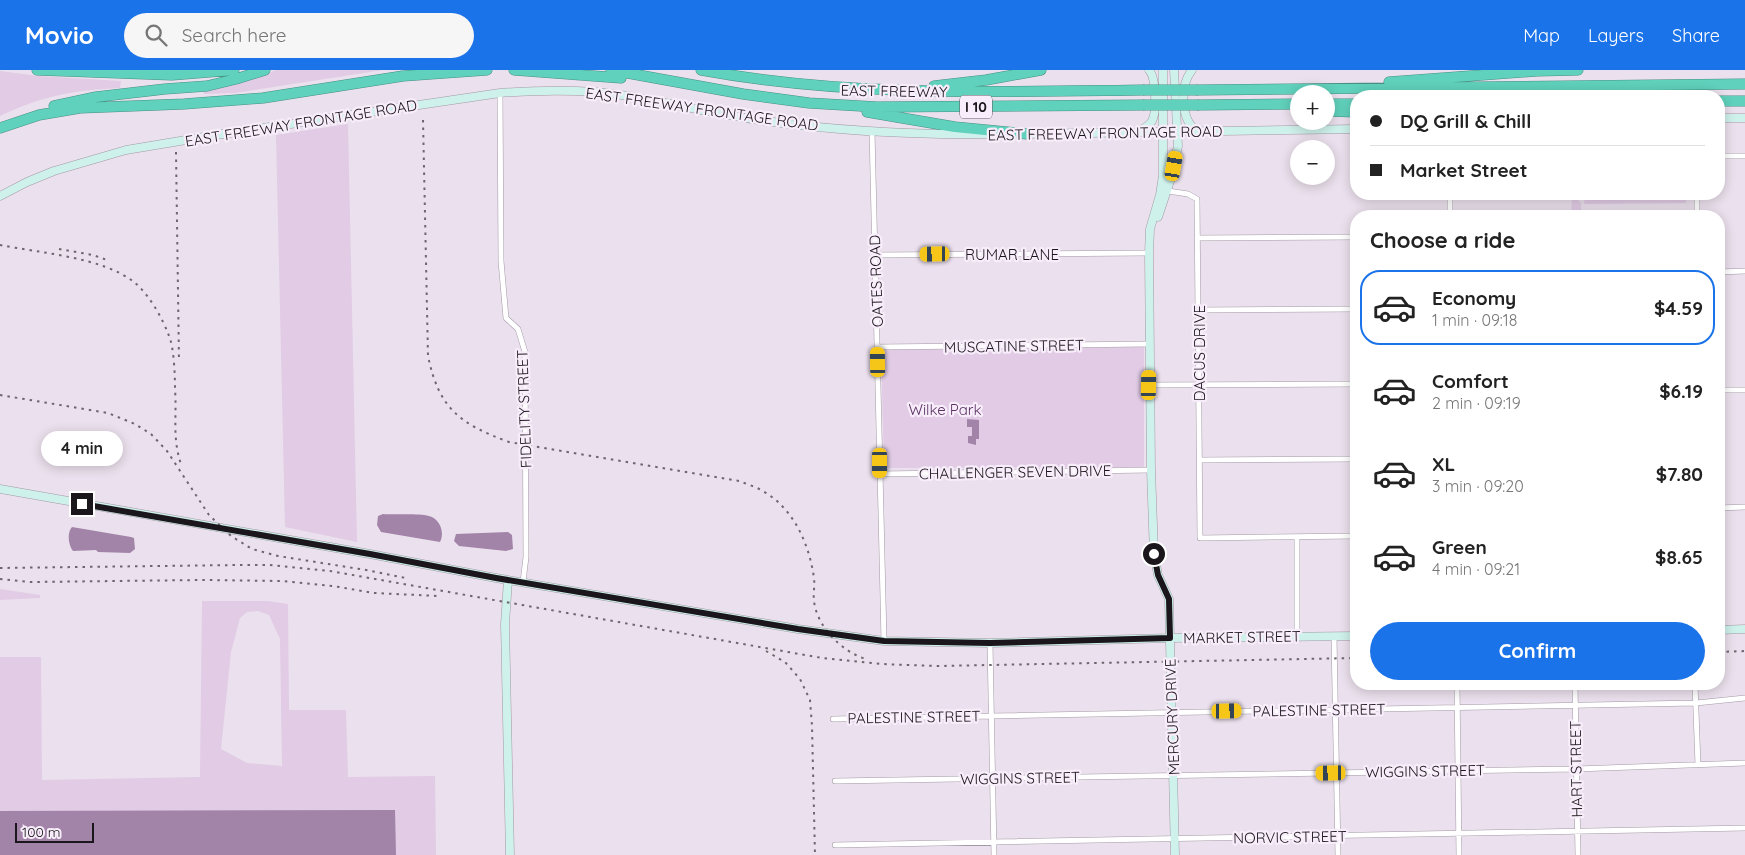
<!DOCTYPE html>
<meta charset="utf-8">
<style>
:root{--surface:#fff;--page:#f6f6f6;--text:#222;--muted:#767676;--line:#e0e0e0;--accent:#1a73e8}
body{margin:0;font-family:Quicksand,sans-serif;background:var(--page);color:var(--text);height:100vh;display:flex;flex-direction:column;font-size:19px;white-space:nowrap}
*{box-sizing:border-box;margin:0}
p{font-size:16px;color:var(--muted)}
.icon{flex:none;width:28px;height:28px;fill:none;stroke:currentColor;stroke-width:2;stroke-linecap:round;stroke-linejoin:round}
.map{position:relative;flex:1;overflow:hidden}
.sheet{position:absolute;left:1350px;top:140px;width:375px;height:480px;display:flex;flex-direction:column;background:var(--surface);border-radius:20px;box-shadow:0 2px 12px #0003}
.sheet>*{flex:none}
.hud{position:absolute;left:1350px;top:20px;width:375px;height:110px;border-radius:20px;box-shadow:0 2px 12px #0003;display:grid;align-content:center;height:110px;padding:0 20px;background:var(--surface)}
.buttons{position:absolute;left:1290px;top:15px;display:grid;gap:10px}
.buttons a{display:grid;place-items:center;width:45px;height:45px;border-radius:50%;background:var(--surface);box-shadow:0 2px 12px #0003;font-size:25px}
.scale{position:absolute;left:15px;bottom:12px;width:79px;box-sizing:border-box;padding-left:5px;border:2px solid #1a161b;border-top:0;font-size:14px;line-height:18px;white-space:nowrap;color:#1a161b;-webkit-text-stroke:4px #f8edfa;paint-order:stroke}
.end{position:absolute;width:22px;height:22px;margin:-11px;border:6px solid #1a161b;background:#fff;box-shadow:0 0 0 2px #fff}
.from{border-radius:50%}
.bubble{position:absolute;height:35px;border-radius:18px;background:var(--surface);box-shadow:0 2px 12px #0003;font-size:16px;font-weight:700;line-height:35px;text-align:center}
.car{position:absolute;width:15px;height:30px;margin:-15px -8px;border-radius:6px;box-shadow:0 0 4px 1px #0007;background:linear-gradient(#f5c518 24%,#345 0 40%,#f5c518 0 76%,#345 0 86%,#f5c518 0)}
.hud b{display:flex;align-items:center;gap:18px;height:48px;font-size:19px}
.hud b+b{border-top:1px solid var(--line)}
.hud i{width:12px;height:12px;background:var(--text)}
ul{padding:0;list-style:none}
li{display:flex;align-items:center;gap:15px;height:75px;margin:0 10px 8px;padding:0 10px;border:2px solid transparent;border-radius:20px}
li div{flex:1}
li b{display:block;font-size:19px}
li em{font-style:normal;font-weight:700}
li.current{border-color:var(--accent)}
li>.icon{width:45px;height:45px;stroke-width:1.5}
h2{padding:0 20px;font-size:22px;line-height:60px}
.cta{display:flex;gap:10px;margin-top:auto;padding:10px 20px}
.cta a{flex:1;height:58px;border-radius:30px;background:var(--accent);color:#fff;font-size:20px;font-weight:700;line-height:58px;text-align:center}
header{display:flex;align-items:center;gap:30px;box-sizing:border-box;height:70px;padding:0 25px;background:var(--accent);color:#fff}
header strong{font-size:24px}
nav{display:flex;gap:28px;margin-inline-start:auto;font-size:18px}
.search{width:350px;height:45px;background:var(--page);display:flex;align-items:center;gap:12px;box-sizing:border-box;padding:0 18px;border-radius:28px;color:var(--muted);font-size:19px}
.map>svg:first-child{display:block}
</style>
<header>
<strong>Movio</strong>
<div class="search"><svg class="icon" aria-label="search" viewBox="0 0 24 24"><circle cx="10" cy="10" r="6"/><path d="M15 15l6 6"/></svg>Search here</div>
<nav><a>Map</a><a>Layers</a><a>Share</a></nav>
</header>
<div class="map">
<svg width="1745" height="785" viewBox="0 0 1745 785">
<rect width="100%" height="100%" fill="#ebe0ed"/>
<path fill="#e1cbe5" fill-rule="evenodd" d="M276,0H383L235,23L204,24V20L269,3Z
M0,1L39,6L121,11L120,18C75,20 41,26 0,46Z
M348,54L357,472L285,457L276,65Z
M1572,124L1581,133V146H1571Z
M1585,124H1687L1686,133L1584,134Z
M1144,277V397L887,398L884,396L881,280Z
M0,519L40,525V528L0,530Z
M202,531H268L288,534L289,640H346L348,707L435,706L436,785H0V587H41L42,710L200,707ZM258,541L269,545L280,569L282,696L247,693L221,679L231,582L240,548L247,542Z"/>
<path fill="#a284a8" d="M967,349L979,350V369H976V375L968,373V366H972V357H967Z
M383,444C396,445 418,443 429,446C440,449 445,462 440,472L381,462L377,455L378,446Z
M72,457L131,467L134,468L135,479L130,483L98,482L96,480L73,481C68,475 67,462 72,457Z
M508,462L512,465L513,479L506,481L459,476L454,471L456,464Z
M395,740L396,785H0V741Z"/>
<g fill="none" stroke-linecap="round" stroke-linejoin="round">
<defs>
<path id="minor" d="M500,23L501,191L506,248L518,259L525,282L526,487L523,512
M872,61L884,571
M1719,86H1745
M1168,121L1188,124L1197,129L1200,468L1356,466
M1450,124V146
M1697,146V124
M1198,168L1356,167
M876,185L1149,183
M1719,202L1745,201
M1199,240L1356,239
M878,277L1150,274
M1149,315L1356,314
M1719,320H1745
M1199,390L1356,389
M880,404L1151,400
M1719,438L1745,437
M1297,467V567
M1334,566L1338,785
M990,573L994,785
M1457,614L1459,785
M1575,614L1578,785
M1695,614L1698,695
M833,649L1696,633L1745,628
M835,711L1576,699L1745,693
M835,775L1745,758"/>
<path id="secondary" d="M1163,0V105L1160,125L1150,159L1149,183L1151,400L1154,484L1158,505L1169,529L1175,785
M1192,0C1180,15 1180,50 1197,61
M1719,48H1745
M1139,61C1144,58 1149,56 1152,51C1157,42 1156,7 1149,0
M1023,64L1356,59
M0,126L27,112L54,101L126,80L216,65L500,23C542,20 586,19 628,26C674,34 720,45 766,51C840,61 915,65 989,64
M1158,147L1170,111L1178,76L1174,0
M0,419L370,484L496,508L798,559L884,571L990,573L1170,568L1356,566
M508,510L505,554L510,785
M1719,560L1745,559"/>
<path id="motorway" d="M37,0L172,5L234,0
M514,0L621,8
M611,0L743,24L809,33L877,37L1143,35
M701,0C847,27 995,22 1143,20
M1389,12L1537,1L1578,0
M934,16L986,10L1041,0
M1198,20L1745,14
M1719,31H1745
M1326,34H1356
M1199,35L1299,34
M54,36L96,27L165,19L207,16L236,9L265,0
M1326,41L1356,42
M867,42L955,57L1027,64
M0,58L39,45L80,38L184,34L263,28L403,6L487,0"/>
</defs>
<use href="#minor" stroke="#a399a5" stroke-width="6"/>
<use href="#secondary" stroke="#a399a5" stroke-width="9"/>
<use href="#motorway" stroke="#489084" stroke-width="11"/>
<use href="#minor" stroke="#fff" stroke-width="5"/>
<use href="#secondary" stroke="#cff1eb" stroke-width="8"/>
<use href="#motorway" stroke="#60d1bc" stroke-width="10"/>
<path stroke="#6d666e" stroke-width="2" stroke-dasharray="2.5 5" stroke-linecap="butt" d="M423,50L428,286C439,339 460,354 509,372L739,411C746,414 754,416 761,420C793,437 809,473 814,508C815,516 813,524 814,531C817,557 842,582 866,589
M176,82L179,292
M0,175C40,183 102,187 134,212C149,224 163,249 169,266C174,277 175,306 175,319C177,346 172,368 181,394
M59,179L93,185L107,190
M0,325L108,343L135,354L151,364L167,381L209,445L231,466L252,479L278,486L366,500L406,508
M0,498L238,495H269L330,501L822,588L881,594L938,596L1356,588
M0,509L30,512L203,510L282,511L333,516L374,523L439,526
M766,581L785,592L800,609L810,630L812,656L815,785
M1719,582L1745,581"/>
<defs>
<path id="motorway-bridge" d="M1143,20H1198
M1143,35H1199"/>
</defs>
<use href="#motorway-bridge" stroke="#489084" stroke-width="11" stroke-linecap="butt"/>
<use href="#motorway-bridge" stroke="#60d1bc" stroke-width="10"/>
</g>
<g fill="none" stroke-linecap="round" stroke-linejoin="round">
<path stroke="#1a161b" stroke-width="6" d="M82,434L370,484L496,508L798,559L884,571L990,573L1170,568L1169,529L1158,505L1154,484"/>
</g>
<g text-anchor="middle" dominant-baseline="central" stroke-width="4.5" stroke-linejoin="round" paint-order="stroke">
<rect fill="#f8edfa" stroke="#5d565e" stroke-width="1" x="960" y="25.5" width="32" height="23" rx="4"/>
<g font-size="14" font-weight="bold" fill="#1a161b">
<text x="976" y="37">I 10</text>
</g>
<g font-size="15" fill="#1a161b" stroke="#f8edfa">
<text transform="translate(894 21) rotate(1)">EAST FREEWAY</text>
<text transform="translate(702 39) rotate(8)">EAST FREEWAY FRONTAGE ROAD</text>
<text transform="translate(301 53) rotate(-9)">EAST FREEWAY FRONTAGE ROAD</text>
<text transform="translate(1105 63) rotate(-1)">EAST FREEWAY FRONTAGE ROAD</text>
<text x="1012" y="184">RUMAR LANE</text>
<text transform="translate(876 211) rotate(-92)">OATES ROAD</text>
<text transform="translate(1014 276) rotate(-1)">MUSCATINE STREET</text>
<text transform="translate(1199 283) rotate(-90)">DACUS DRIVE</text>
<text transform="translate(524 339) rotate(-92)">FIDELITY STREET</text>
<text transform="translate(1015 402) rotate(-1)">CHALLENGER SEVEN DRIVE</text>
<text transform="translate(1242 567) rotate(-1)">MARKET STREET</text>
<text transform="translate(1319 640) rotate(-1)">PALESTINE STREET</text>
<text transform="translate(914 647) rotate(-1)">PALESTINE STREET</text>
<text transform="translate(1172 647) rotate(-92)">MERCURY DRIVE</text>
<text transform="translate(1576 699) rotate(-91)">HART STREET</text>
<text transform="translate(1425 701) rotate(-1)">WIGGINS STREET</text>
<text transform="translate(1020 708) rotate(-1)">WIGGINS STREET</text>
<text transform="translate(1290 767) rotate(-1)">NORVIC STREET</text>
</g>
<g font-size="15" fill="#593162" stroke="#f8edfa">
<text x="945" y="339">Wilke Park</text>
</g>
</g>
</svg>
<div class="buttons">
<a>+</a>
<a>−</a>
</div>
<div class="scale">100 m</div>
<i class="end from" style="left:1154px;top:484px"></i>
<i class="end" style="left:82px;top:434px"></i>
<div class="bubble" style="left:41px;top:361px;width:82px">4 min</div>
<i class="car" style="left:1174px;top:96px;rotate:10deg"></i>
<i class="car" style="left:935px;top:184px;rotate:269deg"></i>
<i class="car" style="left:878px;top:292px;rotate:359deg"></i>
<i class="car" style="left:1149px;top:315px;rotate:1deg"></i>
<i class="car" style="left:880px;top:393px;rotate:180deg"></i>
<i class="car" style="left:1227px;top:641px;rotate:89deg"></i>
<i class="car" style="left:1331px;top:703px;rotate:269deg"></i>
<div class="hud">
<b><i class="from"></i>DQ Grill &amp; Chill</b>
<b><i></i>Market Street</b>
</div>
<section class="sheet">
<h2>Choose a ride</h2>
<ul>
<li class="current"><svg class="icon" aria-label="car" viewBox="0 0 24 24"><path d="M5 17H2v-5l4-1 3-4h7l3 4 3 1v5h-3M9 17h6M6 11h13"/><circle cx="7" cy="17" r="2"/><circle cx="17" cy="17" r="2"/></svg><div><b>Economy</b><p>1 min · 09:18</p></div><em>$4.59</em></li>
<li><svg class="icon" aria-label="car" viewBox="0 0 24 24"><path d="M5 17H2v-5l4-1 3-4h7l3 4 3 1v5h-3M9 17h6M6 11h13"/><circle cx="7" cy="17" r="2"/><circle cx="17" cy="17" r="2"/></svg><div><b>Comfort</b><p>2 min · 09:19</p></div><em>$6.19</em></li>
<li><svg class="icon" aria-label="car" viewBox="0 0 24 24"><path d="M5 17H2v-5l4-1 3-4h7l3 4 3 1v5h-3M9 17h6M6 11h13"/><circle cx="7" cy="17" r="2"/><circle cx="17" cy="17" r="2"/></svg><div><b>XL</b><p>3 min · 09:20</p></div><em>$7.80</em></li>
<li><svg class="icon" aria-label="car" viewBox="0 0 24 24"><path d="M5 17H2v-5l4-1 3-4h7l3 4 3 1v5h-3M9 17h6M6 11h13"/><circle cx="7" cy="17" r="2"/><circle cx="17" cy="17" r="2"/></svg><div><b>Green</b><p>4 min · 09:21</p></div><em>$8.65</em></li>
</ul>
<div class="cta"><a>Confirm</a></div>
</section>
</div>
